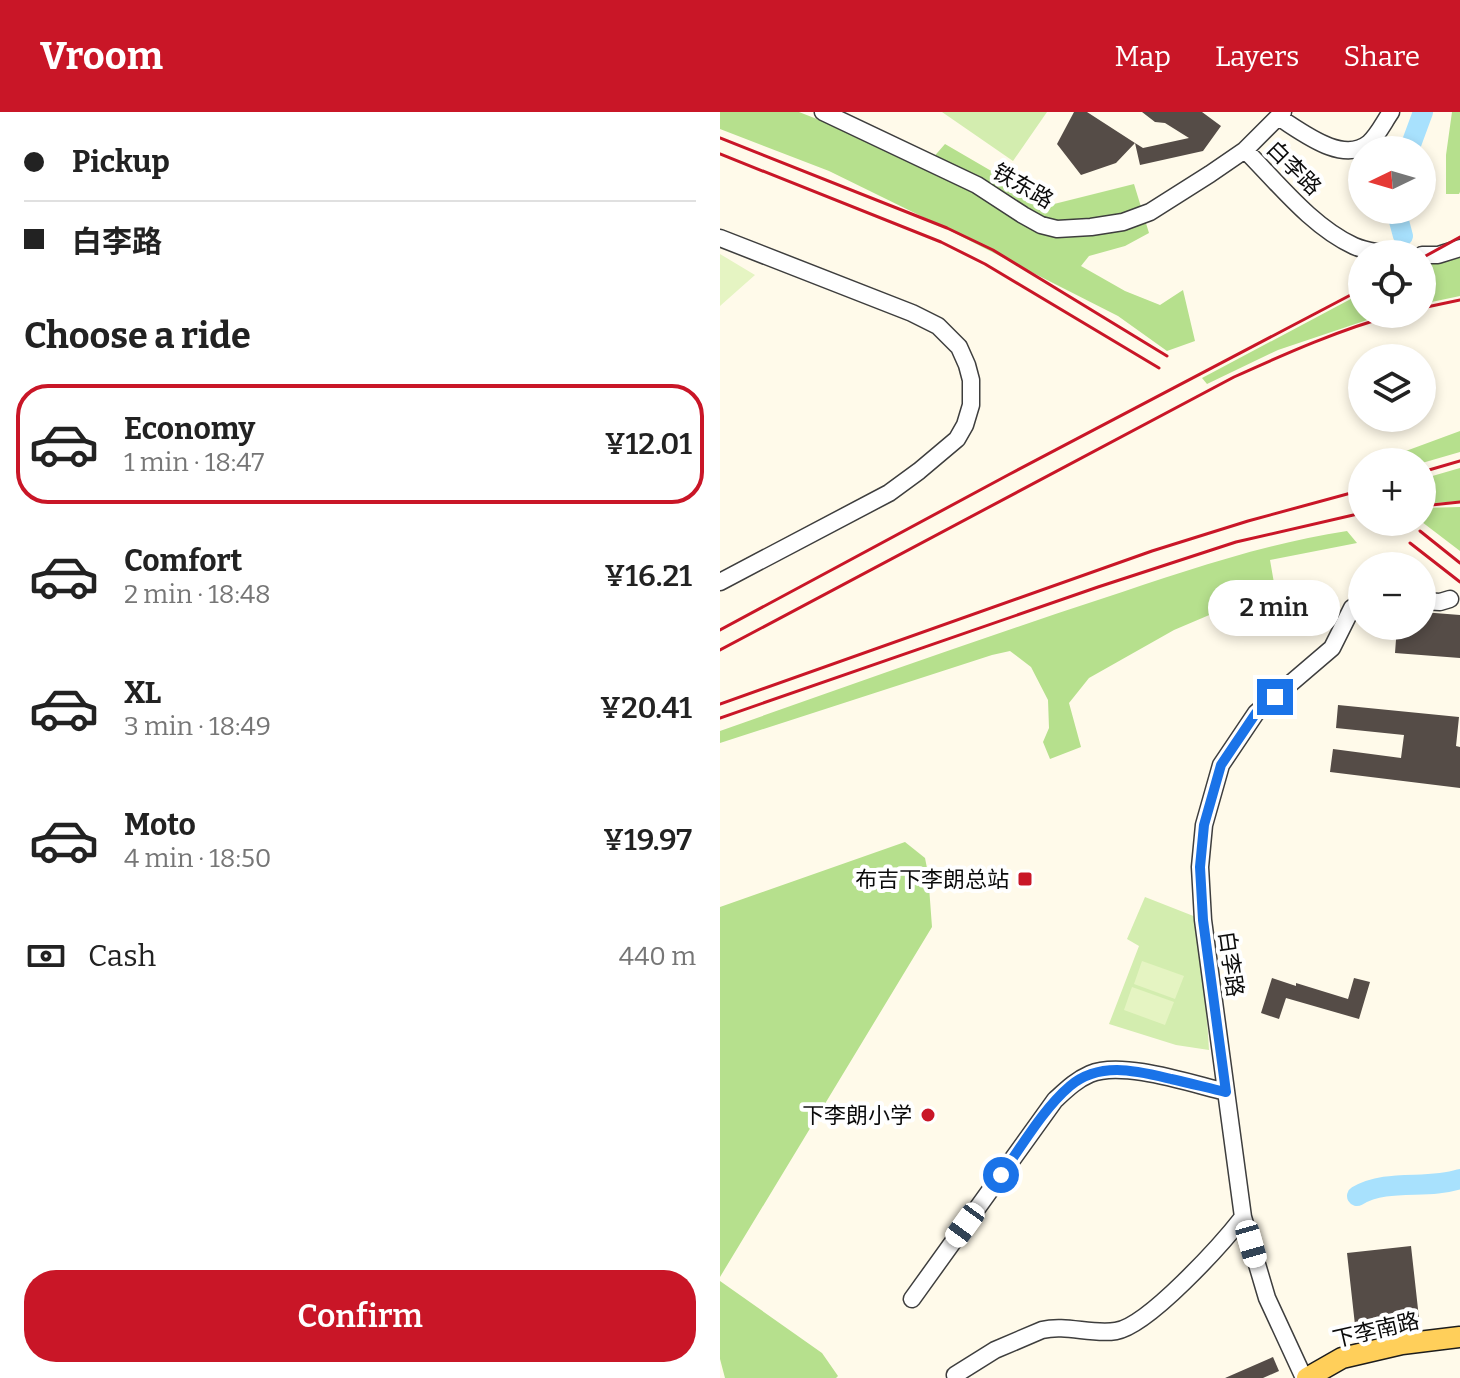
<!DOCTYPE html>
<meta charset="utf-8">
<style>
:root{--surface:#fff;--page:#f2f2f2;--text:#222;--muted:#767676;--line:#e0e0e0;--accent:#c91627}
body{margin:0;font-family:Bitter,"Noto Sans SC",serif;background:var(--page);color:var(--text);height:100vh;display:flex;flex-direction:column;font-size:30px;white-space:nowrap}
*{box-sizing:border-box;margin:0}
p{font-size:26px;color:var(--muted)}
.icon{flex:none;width:44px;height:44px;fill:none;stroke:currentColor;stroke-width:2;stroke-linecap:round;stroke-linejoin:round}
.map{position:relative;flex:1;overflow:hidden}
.drawer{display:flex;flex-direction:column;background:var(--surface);width:720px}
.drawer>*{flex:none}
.guide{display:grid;align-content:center;height:176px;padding:0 24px;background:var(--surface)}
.needle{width:52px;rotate:265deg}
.fabs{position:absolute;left:628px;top:24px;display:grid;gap:16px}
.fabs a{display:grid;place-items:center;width:88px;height:88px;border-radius:50%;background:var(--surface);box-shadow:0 4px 12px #0003;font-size:40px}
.end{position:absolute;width:36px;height:36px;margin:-18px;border:10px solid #1a73e8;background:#fff;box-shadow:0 0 0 4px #fff}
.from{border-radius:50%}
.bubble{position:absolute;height:56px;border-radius:28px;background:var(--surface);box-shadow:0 4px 12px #0003;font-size:26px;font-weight:600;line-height:56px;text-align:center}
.car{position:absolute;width:24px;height:48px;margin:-24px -12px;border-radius:10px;box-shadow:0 0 6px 2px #0007;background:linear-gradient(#fff 24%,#345 0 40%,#fff 0 76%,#345 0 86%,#fff 0)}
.guide b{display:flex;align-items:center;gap:28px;height:76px;font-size:30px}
.guide b+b{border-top:2px solid var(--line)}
.guide i{width:20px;height:20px;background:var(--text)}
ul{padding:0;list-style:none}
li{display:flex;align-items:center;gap:24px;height:120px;margin:0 16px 12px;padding:0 8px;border:4px solid transparent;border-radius:32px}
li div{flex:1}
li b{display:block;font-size:30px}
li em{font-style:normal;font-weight:600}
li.active{border-color:var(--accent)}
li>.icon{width:72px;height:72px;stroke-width:1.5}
h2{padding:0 24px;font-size:36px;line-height:96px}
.pay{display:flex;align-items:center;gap:20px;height:88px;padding:0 24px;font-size:30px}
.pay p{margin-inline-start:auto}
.action{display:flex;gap:16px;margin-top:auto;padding:16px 24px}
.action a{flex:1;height:92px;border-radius:32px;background:var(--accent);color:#fff;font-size:32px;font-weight:600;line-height:92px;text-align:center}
header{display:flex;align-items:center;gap:48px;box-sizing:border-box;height:112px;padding:0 40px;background:var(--accent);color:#fff}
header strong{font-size:38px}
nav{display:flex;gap:44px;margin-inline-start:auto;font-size:28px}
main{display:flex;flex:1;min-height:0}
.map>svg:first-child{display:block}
</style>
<header>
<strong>Vroom</strong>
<nav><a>Map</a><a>Layers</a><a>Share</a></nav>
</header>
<main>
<section class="drawer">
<div class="guide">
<b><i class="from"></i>Pickup</b>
<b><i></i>白李路</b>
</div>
<h2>Choose a ride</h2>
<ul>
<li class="active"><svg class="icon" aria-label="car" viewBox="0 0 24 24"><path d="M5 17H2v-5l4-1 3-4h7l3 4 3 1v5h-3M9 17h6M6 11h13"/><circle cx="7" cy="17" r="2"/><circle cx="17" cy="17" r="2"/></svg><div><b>Economy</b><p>1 min · 18:47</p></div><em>¥12.01</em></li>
<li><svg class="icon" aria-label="car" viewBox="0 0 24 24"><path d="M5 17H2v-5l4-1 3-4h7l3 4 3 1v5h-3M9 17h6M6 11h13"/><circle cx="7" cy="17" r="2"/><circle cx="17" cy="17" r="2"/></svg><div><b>Comfort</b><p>2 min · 18:48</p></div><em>¥16.21</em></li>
<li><svg class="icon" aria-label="car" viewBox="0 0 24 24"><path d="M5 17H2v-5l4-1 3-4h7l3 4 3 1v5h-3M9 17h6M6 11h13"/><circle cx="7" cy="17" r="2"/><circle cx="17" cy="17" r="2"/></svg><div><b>XL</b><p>3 min · 18:49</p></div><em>¥20.41</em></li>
<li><svg class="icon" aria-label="car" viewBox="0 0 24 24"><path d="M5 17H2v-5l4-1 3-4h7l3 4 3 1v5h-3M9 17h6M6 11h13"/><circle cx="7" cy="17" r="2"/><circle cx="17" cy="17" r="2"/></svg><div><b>Moto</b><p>4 min · 18:50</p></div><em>¥19.97</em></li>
</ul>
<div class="pay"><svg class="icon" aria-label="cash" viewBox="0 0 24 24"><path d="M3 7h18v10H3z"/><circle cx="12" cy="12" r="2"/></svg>Cash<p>440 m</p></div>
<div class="action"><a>Confirm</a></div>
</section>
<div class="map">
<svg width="740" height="1266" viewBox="0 0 740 1266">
<rect width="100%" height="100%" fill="#fffaea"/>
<path fill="#d3edaf" d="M222,0H327L293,49Z
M425,785L476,805L484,863L489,938L456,933L389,912L419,834L407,827Z"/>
<path fill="#b6e08d" d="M0,0H79L125,18L204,56L225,32L330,93L414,72L429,121L405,134L369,144L361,154L405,179L440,193L463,178L475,229L447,239L398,204L211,109L109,59L0,17Z
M732,0H740V80L739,82H726V43Z
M740,142V184L702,192V153Z
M642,181V202H665L558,238L487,272L482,266Z
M740,319V340L702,351L656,350Z
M740,356V389L702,392V367Z
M740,395V439L702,410V396Z
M627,419L637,431L550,448L554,471L534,484L454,518L369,566L349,591L361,635L330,647L323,630L329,616L328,588L311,555L290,539L272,543L0,631V619C127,574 253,529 381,487C462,460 542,432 627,419Z
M185,730L205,746L208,761L212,815L0,1165V795Z
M0,1169L102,1241L118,1264L116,1266H5L0,1247Z"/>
<path fill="#e5f4c2" d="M0,142L35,163L0,194Z
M422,849L464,864L455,887L414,872Z
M412,875L454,890L445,913L404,898Z"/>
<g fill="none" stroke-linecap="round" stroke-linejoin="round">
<path stroke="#a8e1fd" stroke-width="20" d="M689,38L703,0
M676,98L683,124
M637,1084C668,1066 706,1078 740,1067"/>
</g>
<path fill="#554c47" d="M354,0H367L415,31L396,51L361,63L337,32Z
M422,0H482L501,14L483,39L420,53L415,31L423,36L469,26L445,11L435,10Z
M702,500L740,503V546L675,541L677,514H702Z
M618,593L739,605L736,634L740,635V676L610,660L613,637L681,646L684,623L616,616Z
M552,866L576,874V871L628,887L634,866L650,870L639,907L566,886L559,907L541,901Z
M691,1134L700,1215L636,1222L627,1141Z
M553,1245L559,1259L543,1266H505Z"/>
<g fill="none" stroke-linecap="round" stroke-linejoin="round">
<defs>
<path id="minor" d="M103,0L257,73L303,103L321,113L337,117L371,115L403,110L430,100L490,62L525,38L563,0
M558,5C581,19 622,53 649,31C658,23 664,10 671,0
M525,38C557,70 592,115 634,134C648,140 663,141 678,142
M0,126L192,201L218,214L239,235L247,253L251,268V293L245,313L237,327L199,359L169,381L0,470
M702,143H718L740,136
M702,489L720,490L730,487
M192,1187L335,988C346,978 356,968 370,962C402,948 472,972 506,980
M235,1263L275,1238L322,1218C346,1212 371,1223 396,1219C428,1214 502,1132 523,1105
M584,1266L547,1186L523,1105L483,808L480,755L484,713L501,653L536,601L612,536L632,496L642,489"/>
<path id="major" d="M587,1266L622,1246L682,1232L740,1225"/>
</defs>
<use href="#minor" stroke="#3e3e3e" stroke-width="19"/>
<use href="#major" stroke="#1c1c1c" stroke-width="23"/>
<use href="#minor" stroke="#fff" stroke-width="16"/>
<use href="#major" stroke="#ffcf5a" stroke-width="20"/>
<path stroke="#c91627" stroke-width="3" d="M0,26L227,116L273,138L447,244
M0,42L221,130L265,152L439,256
M702,146L740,125
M702,196L740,188
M702,360L740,349
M702,394L740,390
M700,419L740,451
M690,431L740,470
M0,518L288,363L642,177
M0,538L514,265C567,241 621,217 677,202
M0,592L432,439L528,409L642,378
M0,606L378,475L516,430L642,401"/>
</g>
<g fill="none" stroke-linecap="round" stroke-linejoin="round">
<path stroke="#1a73e8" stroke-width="10" d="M281,1063C302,1034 323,997 350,974C380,949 417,959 451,967C470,971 488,976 506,980L483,808L480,755L484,713L501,653L536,601L555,585"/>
</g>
<g fill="#c91627" stroke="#fff" stroke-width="3">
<rect x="297" y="759" width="16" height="16" rx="4"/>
<circle cx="208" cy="1003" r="8"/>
</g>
<g text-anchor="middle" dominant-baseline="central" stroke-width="8" stroke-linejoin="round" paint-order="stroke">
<g font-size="22" fill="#0b0b0b" stroke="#fff">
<text transform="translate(574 56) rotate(45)">白李路</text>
<text transform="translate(303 74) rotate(30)">铁东路</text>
<text transform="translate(511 852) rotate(82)">白李路</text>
<text transform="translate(656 1218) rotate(-13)">下李南路</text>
</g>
<g font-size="22" fill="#0b0b0b" stroke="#fff" text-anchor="end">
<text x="289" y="767">布吉下李朗总站</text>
<text x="192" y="1003">下李朗小学</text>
</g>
</g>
</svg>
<div class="fabs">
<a><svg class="needle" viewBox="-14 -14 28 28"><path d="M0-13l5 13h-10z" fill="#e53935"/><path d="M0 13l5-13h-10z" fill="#767676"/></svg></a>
<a><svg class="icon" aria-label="locate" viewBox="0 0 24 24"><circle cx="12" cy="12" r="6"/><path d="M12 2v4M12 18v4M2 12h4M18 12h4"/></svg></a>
<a><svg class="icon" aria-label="layers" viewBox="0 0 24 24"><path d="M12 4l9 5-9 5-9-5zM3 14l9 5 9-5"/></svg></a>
<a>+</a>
<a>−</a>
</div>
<i class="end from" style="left:281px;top:1063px"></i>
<i class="end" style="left:555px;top:585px"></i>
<div class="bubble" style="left:488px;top:468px;width:132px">2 min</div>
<i class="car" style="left:245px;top:1113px;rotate:216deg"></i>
<i class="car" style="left:531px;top:1132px;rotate:164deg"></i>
</div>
</main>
